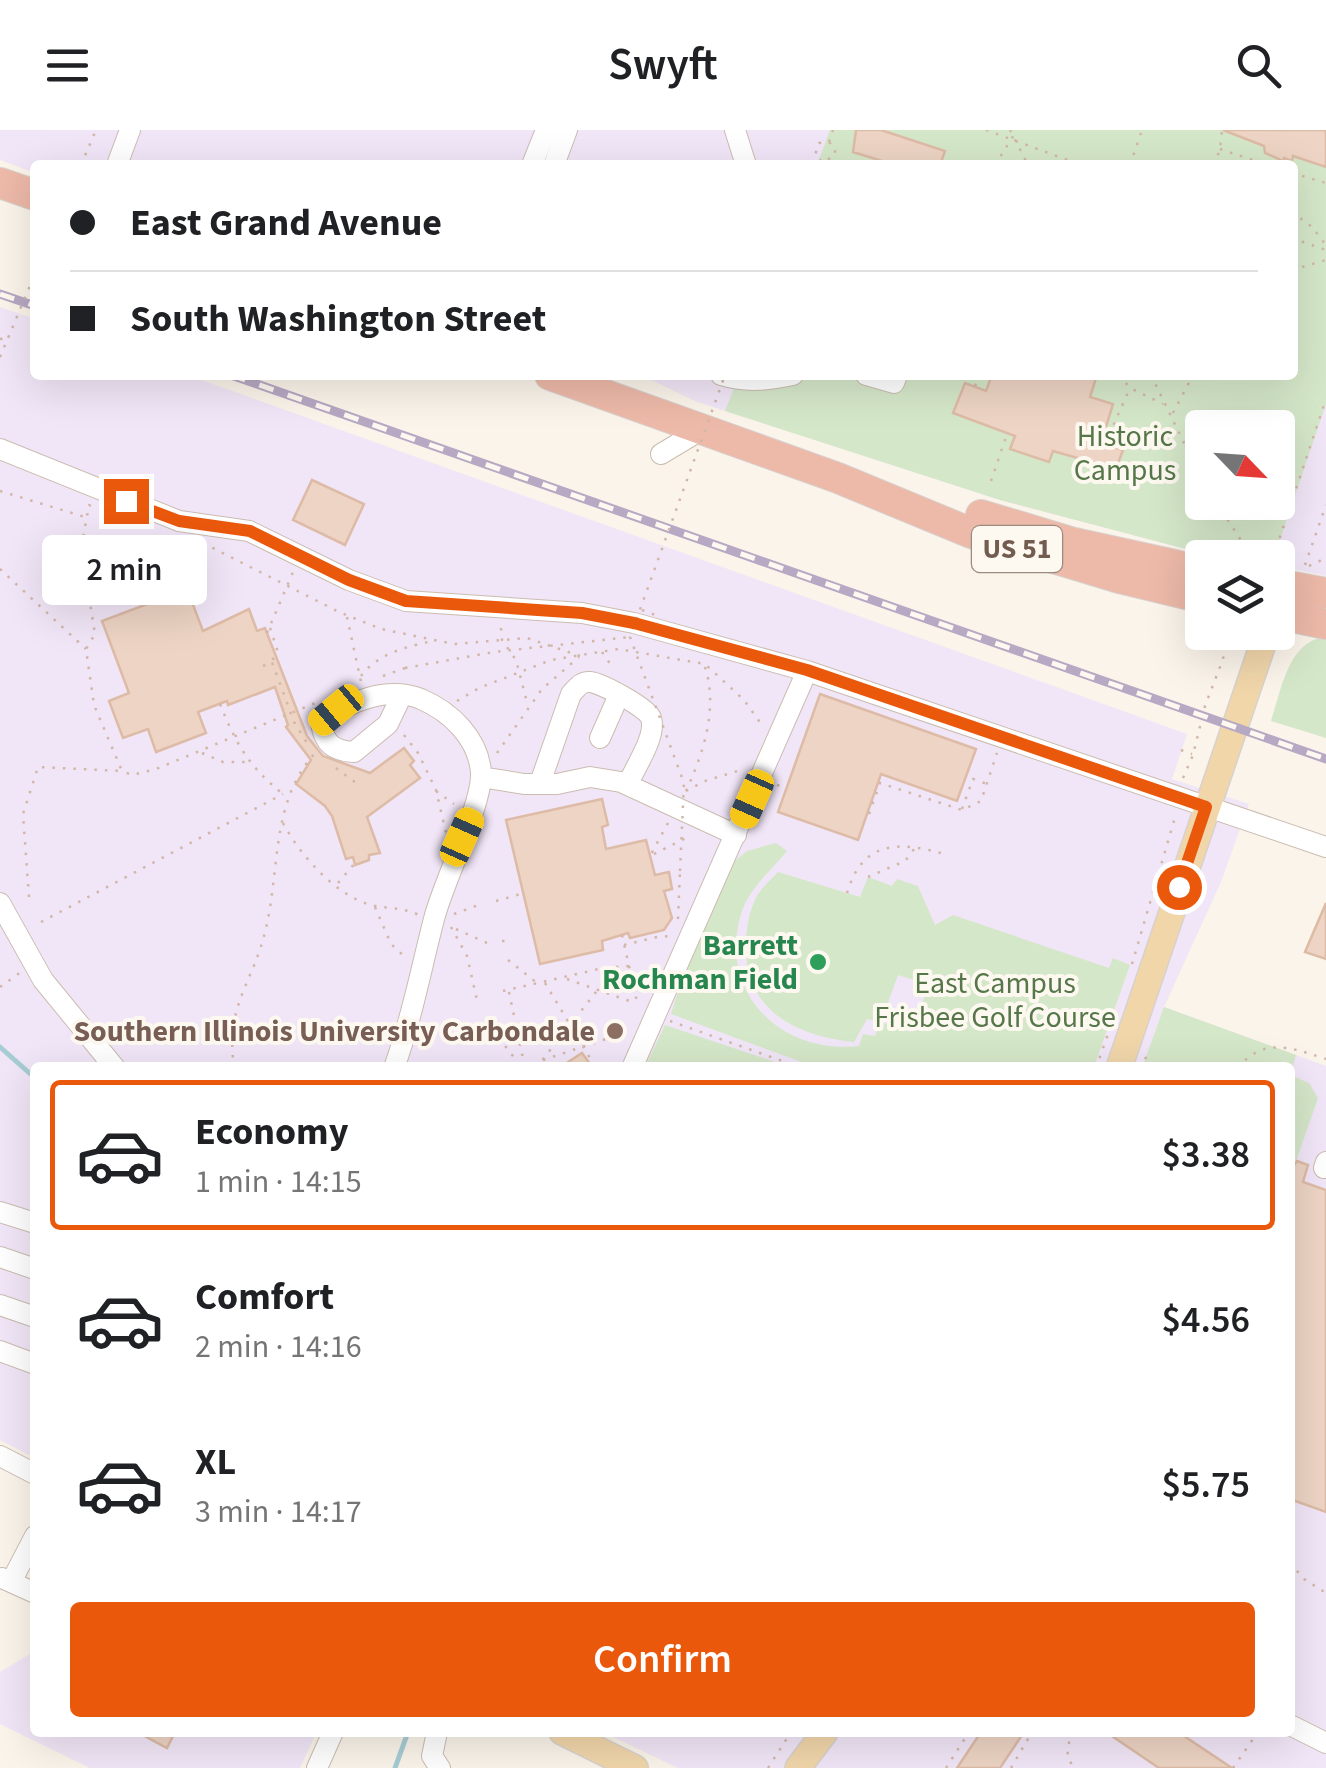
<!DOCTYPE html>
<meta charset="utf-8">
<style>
:root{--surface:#fff;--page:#f2f2f2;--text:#202124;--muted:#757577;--line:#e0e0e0;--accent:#ea580c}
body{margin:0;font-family:"Source Sans 3",sans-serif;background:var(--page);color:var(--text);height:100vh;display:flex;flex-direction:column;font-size:38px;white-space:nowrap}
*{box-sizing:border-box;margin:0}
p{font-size:32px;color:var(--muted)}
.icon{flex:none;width:55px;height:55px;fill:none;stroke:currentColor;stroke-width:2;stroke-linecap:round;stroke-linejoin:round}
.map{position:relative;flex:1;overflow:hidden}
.sheet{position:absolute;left:30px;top:932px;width:1265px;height:675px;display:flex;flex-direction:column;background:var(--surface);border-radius:10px;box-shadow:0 10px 40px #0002}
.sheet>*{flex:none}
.top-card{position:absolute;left:30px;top:30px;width:1268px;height:220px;border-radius:10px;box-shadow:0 10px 40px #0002;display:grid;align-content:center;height:220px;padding:0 40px;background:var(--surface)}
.needle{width:65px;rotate:115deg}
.controls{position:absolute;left:1185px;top:280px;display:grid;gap:20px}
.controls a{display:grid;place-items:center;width:110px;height:110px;border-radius:10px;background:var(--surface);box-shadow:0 10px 40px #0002;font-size:50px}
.end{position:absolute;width:45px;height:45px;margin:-22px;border:12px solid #ea580c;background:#fff;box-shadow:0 0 0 5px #fff}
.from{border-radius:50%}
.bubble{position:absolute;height:70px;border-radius:10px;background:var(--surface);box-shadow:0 10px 40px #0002;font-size:32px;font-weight:600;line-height:70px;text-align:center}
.car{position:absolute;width:30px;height:60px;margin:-30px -15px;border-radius:12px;box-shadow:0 0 8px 2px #0007;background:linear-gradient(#f5c518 24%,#345 0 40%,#f5c518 0 76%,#345 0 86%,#f5c518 0)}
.top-card b{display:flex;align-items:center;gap:35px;height:95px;font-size:38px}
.top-card b+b{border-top:2px solid var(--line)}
.top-card i{width:25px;height:25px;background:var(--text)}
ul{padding:18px 0 0;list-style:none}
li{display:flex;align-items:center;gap:30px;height:150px;margin:0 20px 15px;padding:0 20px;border:5px solid transparent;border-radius:10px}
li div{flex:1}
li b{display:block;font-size:38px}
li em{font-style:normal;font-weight:600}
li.active{border-color:var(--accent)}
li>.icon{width:90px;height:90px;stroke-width:1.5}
.action{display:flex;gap:20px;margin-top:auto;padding:20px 40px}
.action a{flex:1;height:115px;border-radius:10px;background:var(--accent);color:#fff;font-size:40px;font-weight:600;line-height:115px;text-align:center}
header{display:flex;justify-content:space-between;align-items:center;height:130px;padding:0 40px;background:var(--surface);font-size:45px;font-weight:600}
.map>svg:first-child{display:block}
</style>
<header><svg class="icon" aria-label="menu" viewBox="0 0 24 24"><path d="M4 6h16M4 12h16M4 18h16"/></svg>Swyft<svg class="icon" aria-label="search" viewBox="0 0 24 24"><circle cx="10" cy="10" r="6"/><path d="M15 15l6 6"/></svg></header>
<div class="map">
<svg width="1326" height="1638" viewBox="0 0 1326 1638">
<rect width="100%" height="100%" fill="#faf4ea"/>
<path fill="#f1e6f7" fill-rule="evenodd" d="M0,0H1326V446L1278,436V428L1228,427L1201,423L1000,370L695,271L641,245H1292V35H35V43L0,30ZM1202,298H1278V372H1202Z
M0,177L35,189V245H188L1187,604L1172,649L1249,674L1221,752L1164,877L1326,936V1638H678L605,1603L1290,1602V938H35V1328L0,1310Z
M35,1521V1602L316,1603L300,1638H90L0,1594V1542Z"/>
<path fill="#d5e7c9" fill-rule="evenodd" d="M830,0H1326V274L1274,427H1228L1201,423L1000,370L725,281L739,245H1292V35H817ZM1202,298H1278V372H1202Z
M1326,507V608L1271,591C1281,562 1288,510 1326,507Z
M776,713L787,721C771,741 749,758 741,784C717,863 782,925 859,916L863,904L875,906L880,892L867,889L854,912C794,906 743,879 746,812C746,797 750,779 757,766C762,757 772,749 778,742L860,767L868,747L892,756L897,749L918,756L935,795L953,785L1109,838L1113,828L1130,835L1094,937H815L671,884L686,836L731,734L747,721ZM898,845L929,855L911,902L881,892Z
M1164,877L1296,925L1290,945L1309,953L1318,968L1295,1034L1290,1032V938H1142Z
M665,895L790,937H645Z"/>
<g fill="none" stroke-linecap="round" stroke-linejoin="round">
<path stroke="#a7ccd3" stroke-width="5" d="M0,917L35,948
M395,1638L408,1602"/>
</g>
<path fill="#edd4c4" stroke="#ddbba6" stroke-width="2.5" d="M856,0H881L945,21L940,35H895L853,22Z
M1223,0H1326V37L1293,26L1292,31L1284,28L1283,31L1265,23L1264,16Z
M992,245H1097L1090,267L1113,274L1101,313L1123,320L1116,339L1053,321L1049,332L1010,319L1015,306L953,283L965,253L986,261Z
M312,350L364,374L345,415L293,390Z
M187,459L203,501L249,479L257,501L265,498L307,606L323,626L370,643L404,618L414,631L410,635L420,648L367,687L380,723L369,725V730L355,735L353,727L346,729L332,686L325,676L296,654L311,630L286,597L288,595L275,557L228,575L227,571L198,582L206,603L156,622L148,599L123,608L109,571L129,563L102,491Z
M820,564L976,619L957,671L881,644L858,710L778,682Z
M602,669L608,695L602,697L606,719L646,710L655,745L669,742L672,759L664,761L672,788L664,800L630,808L628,803L602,811L603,820L540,834L506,690Z
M1326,773V829L1305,822Z
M582,923L593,938H559Z
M1297,1031L1308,1035L1303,1052L1326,1060V1382L1290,1369V1032L1295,1034Z
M137,1602H175L167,1618Z
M981,1602H1024L1000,1638H957Z
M1106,1602H1178L1232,1638H1159Z"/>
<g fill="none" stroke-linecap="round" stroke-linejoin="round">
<defs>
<path id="minor" d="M735,0L746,35
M117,35L130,0
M532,35L546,0
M554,35L567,0
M721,245C747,253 768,250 793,245
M866,245L894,253L897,245
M0,319L179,391L249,401L349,450L406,471L582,483L634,493L807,541L1326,717
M661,324L701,300
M600,608L619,565
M481,647L524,654H557L590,647L621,652L736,705
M540,653L571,564C577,558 581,551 590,552C601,553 648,578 651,588C657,606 635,637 628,654
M0,773L43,850L115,938
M394,938C412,888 421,839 434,789C443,752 483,674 481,642C478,608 451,582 421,569C388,556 347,571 321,593C324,614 334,621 354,622L388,594L401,567
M632,938L807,541
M1324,1038L1326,1032
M0,1082L35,1093
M0,1127L35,1139
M0,1175L35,1187
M0,1221L35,1234
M0,1326L35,1344
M2,1448L35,1463
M11,1452L35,1406
M1290,1595L1326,1613
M437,1602L432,1626L440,1638
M317,1638L333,1602"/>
<path id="major" d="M1119,938L1267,502
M562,1602L635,1638
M798,1638L825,1602"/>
<path id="highway" d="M0,53L35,65
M550,245L838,348L971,403L1119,448L1202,468
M981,385L1074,413L1202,441
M1278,454L1326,463
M1278,484L1326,494"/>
</defs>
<use href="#minor" stroke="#cbbcb0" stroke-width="22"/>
<use href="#major" stroke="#d8d1ce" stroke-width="28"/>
<use href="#highway" stroke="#d8d1ce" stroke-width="32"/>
<path stroke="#d2b7a7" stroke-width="2.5" stroke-dasharray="2.5 8" stroke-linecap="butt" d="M986,0L1081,35
M1010,0L1028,35
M829,12L833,0
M1220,19L1268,35
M1279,30L1280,35
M81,35L96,0
M819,35L835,25V19L829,12L819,13L815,25L821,31
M995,35L1017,0
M1130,35L1142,0
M1214,35L1220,19L1222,0
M1292,43L1326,53
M1292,82L1312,97L1326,115
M1292,108L1326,120
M1292,140L1326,130
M0,209L8,208
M1119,245L1130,258L1163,274
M1151,245L1202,350
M975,256L979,245
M1173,283L1193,245
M1105,314L1130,258
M991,351L1007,304
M0,361L85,387
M1216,372L1252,427
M91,376L89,375L83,408L84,436L95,504L86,519L94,575L122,641L132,645L156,639L320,571
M203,413L339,482L381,499L454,514L527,508L580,526
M1273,428L1326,269
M1305,435L1326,375
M1309,436L1326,428
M0,439L86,519
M347,487L361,552
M270,498L277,519L272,532
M501,498L502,510L516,530L528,576
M267,503L293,442
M602,522L611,535L610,538
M263,536L272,532L294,592L307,613
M361,546C377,524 408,516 433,511
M383,546L405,538
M457,571L479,558L551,530L618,519L705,534L744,570L764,598
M220,574C236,614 249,637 283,664
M404,605L418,623L436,660L446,703
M1181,620L1192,624
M202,623L223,632H247
M497,623L542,559L579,527
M336,638L356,653
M1183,648L1193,625L1205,576L1223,529L1226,515L1222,502
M777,655L786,658
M436,661L454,674
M686,661C704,622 719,576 704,534
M686,661L705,651L744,639
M962,679L973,649L987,654
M869,684L880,653L962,680L981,671L997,623
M283,693C300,725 335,765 371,775C388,779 402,777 419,785
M668,693L650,726L690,706
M868,747L905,731L915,718
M338,753L355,733
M847,763C863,709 900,711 948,725
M29,767L23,684L38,637L121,641
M496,771L524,763
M375,777L391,814L406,828
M454,784L481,774
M678,789L680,741
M41,792L283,664
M451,797L467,826L477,870
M456,799L487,813
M622,805L638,876
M502,811H505
M624,815L661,806L673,807
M508,830L537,853
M1132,834L1176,684
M567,849L635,873
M545,853L596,938
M0,857L21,842
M503,861L603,838L630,836
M509,862L525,938
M486,891L522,938
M670,891L802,938
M1145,927L1152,938
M543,930L630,901
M234,938C225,873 253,855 266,798C280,739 271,671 315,623
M536,938L615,838
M1096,938L1115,884
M1238,938C1264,906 1292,918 1326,929
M1290,1433L1304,1449L1326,1463
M1074,1602C1066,1616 1065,1625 1074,1638
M768,1638L791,1602
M946,1638L969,1602
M1011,1638L1032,1602
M1233,1638L1258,1602"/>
<use href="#minor" stroke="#fff" stroke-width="20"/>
<use href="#major" stroke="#f1d6aa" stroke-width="25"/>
<use href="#highway" stroke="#edb9a8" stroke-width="30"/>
<defs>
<path id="rail" d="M0,164L35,176
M231,245L1326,629"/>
</defs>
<use href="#rail" stroke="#b7a8c3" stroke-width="9"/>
<use href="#rail" stroke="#fdf8f0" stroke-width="5" stroke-dasharray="15" stroke-linecap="butt"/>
<path stroke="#d2b7a7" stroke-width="2.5" stroke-dasharray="2.5 8" stroke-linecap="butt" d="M0,227L35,144
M642,480L658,486
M405,538L494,522L630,507
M680,741L684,653L630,507L725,245"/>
</g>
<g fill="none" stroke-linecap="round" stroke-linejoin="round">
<path stroke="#ea580c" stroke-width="12" d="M126,371L179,391L250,401L349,450L406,471L582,483L634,493L807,540L1206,677L1179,757"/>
</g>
<circle fill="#2e9e5b" stroke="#fdf8f0" stroke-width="4" cx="818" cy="832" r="10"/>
<circle fill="#8d6e63" stroke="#fdf8f0" stroke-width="4" cx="615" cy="901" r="10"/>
<g text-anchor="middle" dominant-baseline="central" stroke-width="8" stroke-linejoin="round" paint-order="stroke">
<rect fill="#fdf8f0" stroke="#9c8b80" stroke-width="2.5" x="972" y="396" width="90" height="46" rx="8"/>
<g font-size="28" font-weight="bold" fill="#725c50">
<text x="1017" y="419">US 51</text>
</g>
<g font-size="30" fill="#567749" stroke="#fdf8f0">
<text x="1125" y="306">Historic<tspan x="1125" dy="34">Campus</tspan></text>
<text x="995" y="853">East Campus<tspan x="995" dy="34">Frisbee Golf Course</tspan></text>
</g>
<g font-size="30" font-weight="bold" fill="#27864d" stroke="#fdf8f0" text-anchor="end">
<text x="798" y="815">Barrett<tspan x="798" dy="34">Rochman Field</tspan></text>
</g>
<g font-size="30" font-weight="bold" fill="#785e54" stroke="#fdf8f0" text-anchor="end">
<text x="595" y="901">Southern Illinois University Carbondale</text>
</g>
</g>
</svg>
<div class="controls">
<a><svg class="needle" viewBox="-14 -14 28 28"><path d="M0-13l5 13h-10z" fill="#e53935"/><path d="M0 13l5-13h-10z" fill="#757577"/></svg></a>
<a><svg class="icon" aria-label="layers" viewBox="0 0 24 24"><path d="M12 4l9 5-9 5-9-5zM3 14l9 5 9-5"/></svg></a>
</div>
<i class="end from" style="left:1179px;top:757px"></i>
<i class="end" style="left:126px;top:371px"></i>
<div class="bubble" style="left:42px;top:405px;width:165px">2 min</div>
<i class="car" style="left:336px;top:580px;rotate:230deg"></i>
<i class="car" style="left:752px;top:669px;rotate:204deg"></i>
<i class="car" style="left:462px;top:707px;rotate:24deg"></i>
<div class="top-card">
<b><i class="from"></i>East Grand Avenue</b>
<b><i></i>South Washington Street</b>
</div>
<section class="sheet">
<ul>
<li class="active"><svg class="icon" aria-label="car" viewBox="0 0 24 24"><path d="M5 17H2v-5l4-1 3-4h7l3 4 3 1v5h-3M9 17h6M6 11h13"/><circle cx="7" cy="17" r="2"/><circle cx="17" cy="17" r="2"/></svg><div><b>Economy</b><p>1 min · 14:15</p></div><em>$3.38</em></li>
<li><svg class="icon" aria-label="car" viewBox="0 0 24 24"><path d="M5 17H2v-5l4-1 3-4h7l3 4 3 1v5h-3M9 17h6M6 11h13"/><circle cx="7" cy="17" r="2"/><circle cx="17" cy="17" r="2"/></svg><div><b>Comfort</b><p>2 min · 14:16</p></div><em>$4.56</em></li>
<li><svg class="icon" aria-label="car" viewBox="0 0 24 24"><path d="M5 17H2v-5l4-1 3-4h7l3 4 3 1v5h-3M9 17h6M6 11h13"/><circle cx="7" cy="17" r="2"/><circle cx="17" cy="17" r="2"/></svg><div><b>XL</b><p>3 min · 14:17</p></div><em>$5.75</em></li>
</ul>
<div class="action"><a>Confirm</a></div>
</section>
</div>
